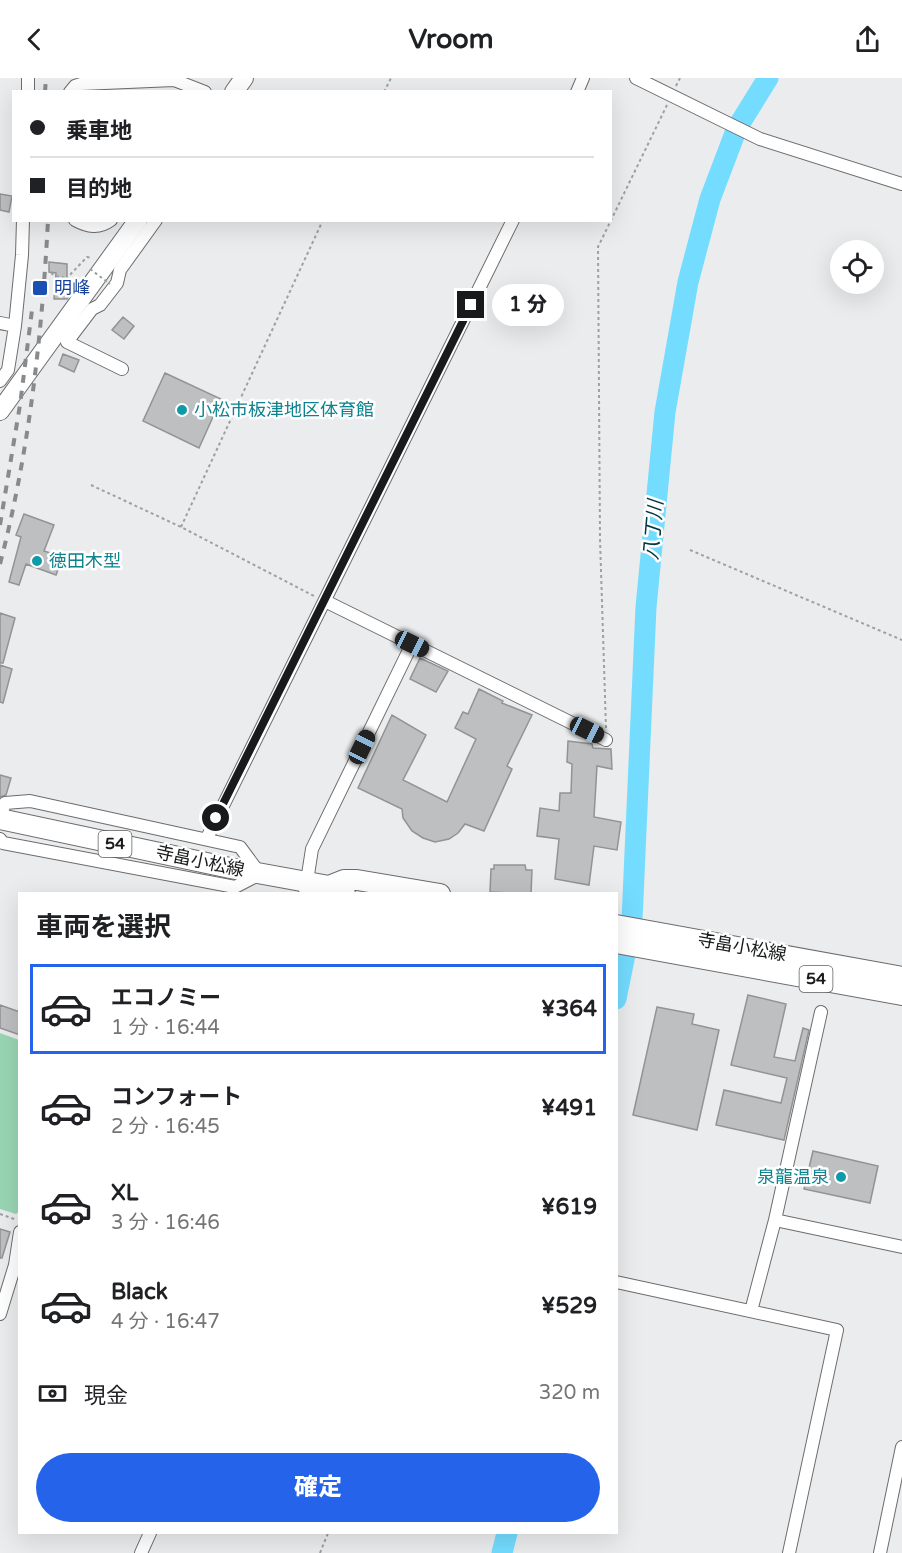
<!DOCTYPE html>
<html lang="ja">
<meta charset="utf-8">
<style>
:root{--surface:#fff;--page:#f2f2f2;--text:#202124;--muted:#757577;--line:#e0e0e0;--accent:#2563eb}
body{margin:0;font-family:"Varela Round","Noto Sans JP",sans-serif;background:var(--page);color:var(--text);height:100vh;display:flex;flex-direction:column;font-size:22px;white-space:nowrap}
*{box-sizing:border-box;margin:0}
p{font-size:20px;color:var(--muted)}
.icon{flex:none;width:33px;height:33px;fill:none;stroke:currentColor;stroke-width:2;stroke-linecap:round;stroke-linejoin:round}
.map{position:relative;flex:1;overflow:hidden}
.panel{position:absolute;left:18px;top:814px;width:600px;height:642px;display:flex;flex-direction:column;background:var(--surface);border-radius:0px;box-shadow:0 6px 24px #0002}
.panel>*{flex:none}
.hud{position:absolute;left:12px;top:12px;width:600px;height:132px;border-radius:0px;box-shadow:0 6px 24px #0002;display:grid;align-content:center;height:132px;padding:0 18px;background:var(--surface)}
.buttons{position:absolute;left:830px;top:162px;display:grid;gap:12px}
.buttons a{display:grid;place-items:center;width:54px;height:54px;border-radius:50%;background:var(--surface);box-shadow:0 6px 24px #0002;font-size:30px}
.end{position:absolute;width:27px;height:27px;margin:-14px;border:8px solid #191a1b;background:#fff;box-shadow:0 0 0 3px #fff}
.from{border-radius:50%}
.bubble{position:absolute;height:42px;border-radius:21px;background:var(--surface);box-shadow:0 6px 24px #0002;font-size:20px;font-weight:800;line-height:42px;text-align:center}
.car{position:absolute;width:18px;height:36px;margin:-18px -9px;border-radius:8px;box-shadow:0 0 4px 2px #0007;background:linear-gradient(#222 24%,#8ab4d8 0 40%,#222 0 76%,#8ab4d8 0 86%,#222 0)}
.hud b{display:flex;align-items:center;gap:21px;height:57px;font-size:22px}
.hud b+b{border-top:2px solid var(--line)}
.hud i{width:15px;height:15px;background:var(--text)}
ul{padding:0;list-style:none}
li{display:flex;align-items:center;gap:18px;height:90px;margin:0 12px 9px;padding:0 6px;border:3px solid transparent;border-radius:0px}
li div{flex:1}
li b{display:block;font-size:22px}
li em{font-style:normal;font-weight:800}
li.on{border-color:var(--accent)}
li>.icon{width:54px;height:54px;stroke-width:1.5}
h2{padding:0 18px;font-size:27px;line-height:72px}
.pay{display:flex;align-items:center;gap:15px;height:66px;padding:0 18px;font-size:22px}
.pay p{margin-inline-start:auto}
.primary-button{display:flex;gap:12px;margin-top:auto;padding:12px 18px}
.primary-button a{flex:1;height:69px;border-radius:36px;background:var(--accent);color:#fff;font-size:24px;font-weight:800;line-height:69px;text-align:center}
header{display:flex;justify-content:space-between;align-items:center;height:78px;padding:0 18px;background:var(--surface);font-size:27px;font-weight:800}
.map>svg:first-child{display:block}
</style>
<header><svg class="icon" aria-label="back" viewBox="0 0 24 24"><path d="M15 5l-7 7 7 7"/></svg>Vroom<svg class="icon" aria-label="share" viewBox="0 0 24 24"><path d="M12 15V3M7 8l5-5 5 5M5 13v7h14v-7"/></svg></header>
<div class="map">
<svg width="902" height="1475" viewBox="0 0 902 1475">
<rect width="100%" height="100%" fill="#eaeced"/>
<path fill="#99d6b4" d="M0,955L19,962L20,1133L16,1136L0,1131Z"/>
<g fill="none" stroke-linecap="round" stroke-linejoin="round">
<path stroke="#74dcff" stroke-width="21" d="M616,921L632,842L646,529L665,334L688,204L710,121L737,50L768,0
M502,1475L507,1455"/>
</g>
<path fill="#bdbfc0" stroke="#929395" stroke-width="1.5" d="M0,116L12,118L9,134L0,132Z
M49,184L67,186V210L72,214L67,221H54L56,195L49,194Z
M123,239L134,248L124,261L112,252Z
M63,276L79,282L74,294L59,287Z
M165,295L221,321L199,370L143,343Z
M24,436L54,447L44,473L63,479L56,497L26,486L19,507L9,504L21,459L16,457Z
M0,535L15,540L3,585H0Z
M420,580L448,593L436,614L410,601Z
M0,587L12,591L3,625L0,624Z
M479,611L503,623L502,625L532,637L507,688L512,691L484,753L465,746L458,755L449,761L435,764L423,760L412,753L403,740L402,731L358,710L392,637L426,657L403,702L447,724L476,661L455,650L463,634L468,636Z
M568,663L592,666L593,670L611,671L612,691L597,688L594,739L621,744L617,772L594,768L589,807L555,801L559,761L537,758L540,730L559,733L560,715H571L572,686L567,684Z
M0,697L11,700L6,717L0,719Z
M494,787H525L526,792H532L531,816L490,814L491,791H494Z
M748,917L786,926L774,979L795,983L803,950L809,952L784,1062L716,1047L724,1012L781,1025L787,1000L731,987Z
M0,927L20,934V957L0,950Z
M657,929L694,936L692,946L719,952L697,1052L633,1037Z
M813,1073L878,1088L870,1125L804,1111Z
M0,1151L10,1154L2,1180H0Z"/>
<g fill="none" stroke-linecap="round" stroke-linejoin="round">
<defs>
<path id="minor" d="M636,0L760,61L902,106
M28,14V0
M70,14L75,8L81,6L174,2L205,14
M577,14L583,0
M75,142C88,149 99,151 111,142
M0,245L15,248
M122,291L67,264L92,231L100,227L117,205L120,192L156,142
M0,303L8,292L15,248L22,177L23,142
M325,523L606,662
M0,740L5,725L30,723L240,769L260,796L235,809L3,765L0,761
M207,760L513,142
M305,816L312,771L412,566
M821,934L775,1142L902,1169
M616,1204L837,1252L789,1475
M751,1233L775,1142
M0,1236L15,1187L20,1154
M141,1475L150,1455
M880,1475L902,1369"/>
<path id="secondary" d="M234,14L244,0
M0,333L138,142"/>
<path id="primary" d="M0,741L230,790L329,808L345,816
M329,808L344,802H357L440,816
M616,847L902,899
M616,865L902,917"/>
</defs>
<use href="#minor" stroke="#6c6d6f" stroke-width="14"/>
<use href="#secondary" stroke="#6c6d6f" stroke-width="20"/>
<use href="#primary" stroke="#6c6d6f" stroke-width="22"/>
<path stroke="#9ea0a1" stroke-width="2" stroke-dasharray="3 3" stroke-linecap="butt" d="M676,8L680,0
M384,14L391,0
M51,195L55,198L63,199L73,207
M66,201L87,179L92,180
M91,407L181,449L314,518
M181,449L323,142
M690,472L902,562
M606,650L600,461L598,169L667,27
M0,1136L17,1142
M320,1475L328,1455"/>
<use href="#minor" stroke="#fff" stroke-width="12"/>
<use href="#secondary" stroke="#fff" stroke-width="18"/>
<use href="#primary" stroke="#fff" stroke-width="20"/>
<path stroke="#888a8b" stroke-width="4" stroke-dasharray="8 8" stroke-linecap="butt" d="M45,14L46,0
M0,447L20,327L32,232
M0,486C29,375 42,257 48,142"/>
<path stroke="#9ea0a1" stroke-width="2" stroke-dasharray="3 3" stroke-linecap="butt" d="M90,191L110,206"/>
</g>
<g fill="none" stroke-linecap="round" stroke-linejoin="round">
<path stroke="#191a1b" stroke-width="8" d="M216,740L471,227"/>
</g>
<rect fill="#1a4fb4" stroke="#fff" stroke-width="2" x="32" y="202" width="16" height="16" rx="3"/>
<g fill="#0f9aa8" stroke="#fff" stroke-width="2">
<circle cx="182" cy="332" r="6"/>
<circle cx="37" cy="483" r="6"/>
<circle cx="841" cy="1099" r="6"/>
</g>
<g text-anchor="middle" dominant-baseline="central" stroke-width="5" stroke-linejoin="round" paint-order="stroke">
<g fill="#fff" stroke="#5e5f5f" stroke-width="1.5">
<rect x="98.5" y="753" width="33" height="26" rx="4.5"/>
<rect x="799.5" y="888" width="33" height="26" rx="4.5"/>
</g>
<g font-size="16" font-weight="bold" fill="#191a1b">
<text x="115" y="766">54</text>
<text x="816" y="901">54</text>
</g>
<g font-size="18" fill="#164399" stroke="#fff" text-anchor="start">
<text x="54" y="210">明峰</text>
</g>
<g font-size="18" fill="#0d838f" stroke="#fff" text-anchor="start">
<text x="194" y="332">小松市板津地区体育館</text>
<text x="49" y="483">徳田木型</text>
<text x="829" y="1099" text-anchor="end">泉龍温泉</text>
</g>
<g font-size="18" fill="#191a1b" stroke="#fff">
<text transform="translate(200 783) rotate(12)">寺畠小松線</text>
<text transform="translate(742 869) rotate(10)">寺畠小松線</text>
</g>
<g font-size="20" font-style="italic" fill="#043745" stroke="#fff">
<text transform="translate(654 452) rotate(-85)">八丁川</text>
</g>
</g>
</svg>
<div class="buttons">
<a><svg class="icon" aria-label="locate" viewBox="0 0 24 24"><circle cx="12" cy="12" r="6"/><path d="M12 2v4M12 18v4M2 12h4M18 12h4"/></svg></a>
</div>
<i class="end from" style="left:216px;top:740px"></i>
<i class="end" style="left:471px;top:227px"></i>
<div class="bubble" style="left:492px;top:206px;width:72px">1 分</div>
<i class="car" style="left:412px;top:566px;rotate:116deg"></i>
<i class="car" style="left:587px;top:652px;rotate:116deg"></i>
<i class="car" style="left:362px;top:669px;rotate:26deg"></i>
<div class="hud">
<b><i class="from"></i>乗車地</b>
<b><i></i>目的地</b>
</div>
<section class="panel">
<h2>車両を選択</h2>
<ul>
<li class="on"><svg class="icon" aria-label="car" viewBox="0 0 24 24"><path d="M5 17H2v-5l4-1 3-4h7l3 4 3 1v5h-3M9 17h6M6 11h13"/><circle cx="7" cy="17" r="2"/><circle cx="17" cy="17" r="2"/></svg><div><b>エコノミー</b><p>1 分 · 16:44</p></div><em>¥364</em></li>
<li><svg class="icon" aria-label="car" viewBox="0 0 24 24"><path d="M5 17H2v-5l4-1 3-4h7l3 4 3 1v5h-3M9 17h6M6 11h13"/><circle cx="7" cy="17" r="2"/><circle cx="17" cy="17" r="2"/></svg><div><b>コンフォート</b><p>2 分 · 16:45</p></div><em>¥491</em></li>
<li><svg class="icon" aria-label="car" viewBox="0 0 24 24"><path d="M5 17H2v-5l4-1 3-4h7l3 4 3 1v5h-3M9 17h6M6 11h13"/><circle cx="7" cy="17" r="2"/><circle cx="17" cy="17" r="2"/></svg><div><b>XL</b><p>3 分 · 16:46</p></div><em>¥619</em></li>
<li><svg class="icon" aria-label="car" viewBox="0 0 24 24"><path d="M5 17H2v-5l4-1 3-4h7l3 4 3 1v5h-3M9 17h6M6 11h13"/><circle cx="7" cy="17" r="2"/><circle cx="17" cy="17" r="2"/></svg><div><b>Black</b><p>4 分 · 16:47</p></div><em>¥529</em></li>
</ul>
<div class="pay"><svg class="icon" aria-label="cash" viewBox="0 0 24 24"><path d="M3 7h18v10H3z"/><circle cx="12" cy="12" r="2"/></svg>現金<p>320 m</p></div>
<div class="primary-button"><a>確定</a></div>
</section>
</div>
